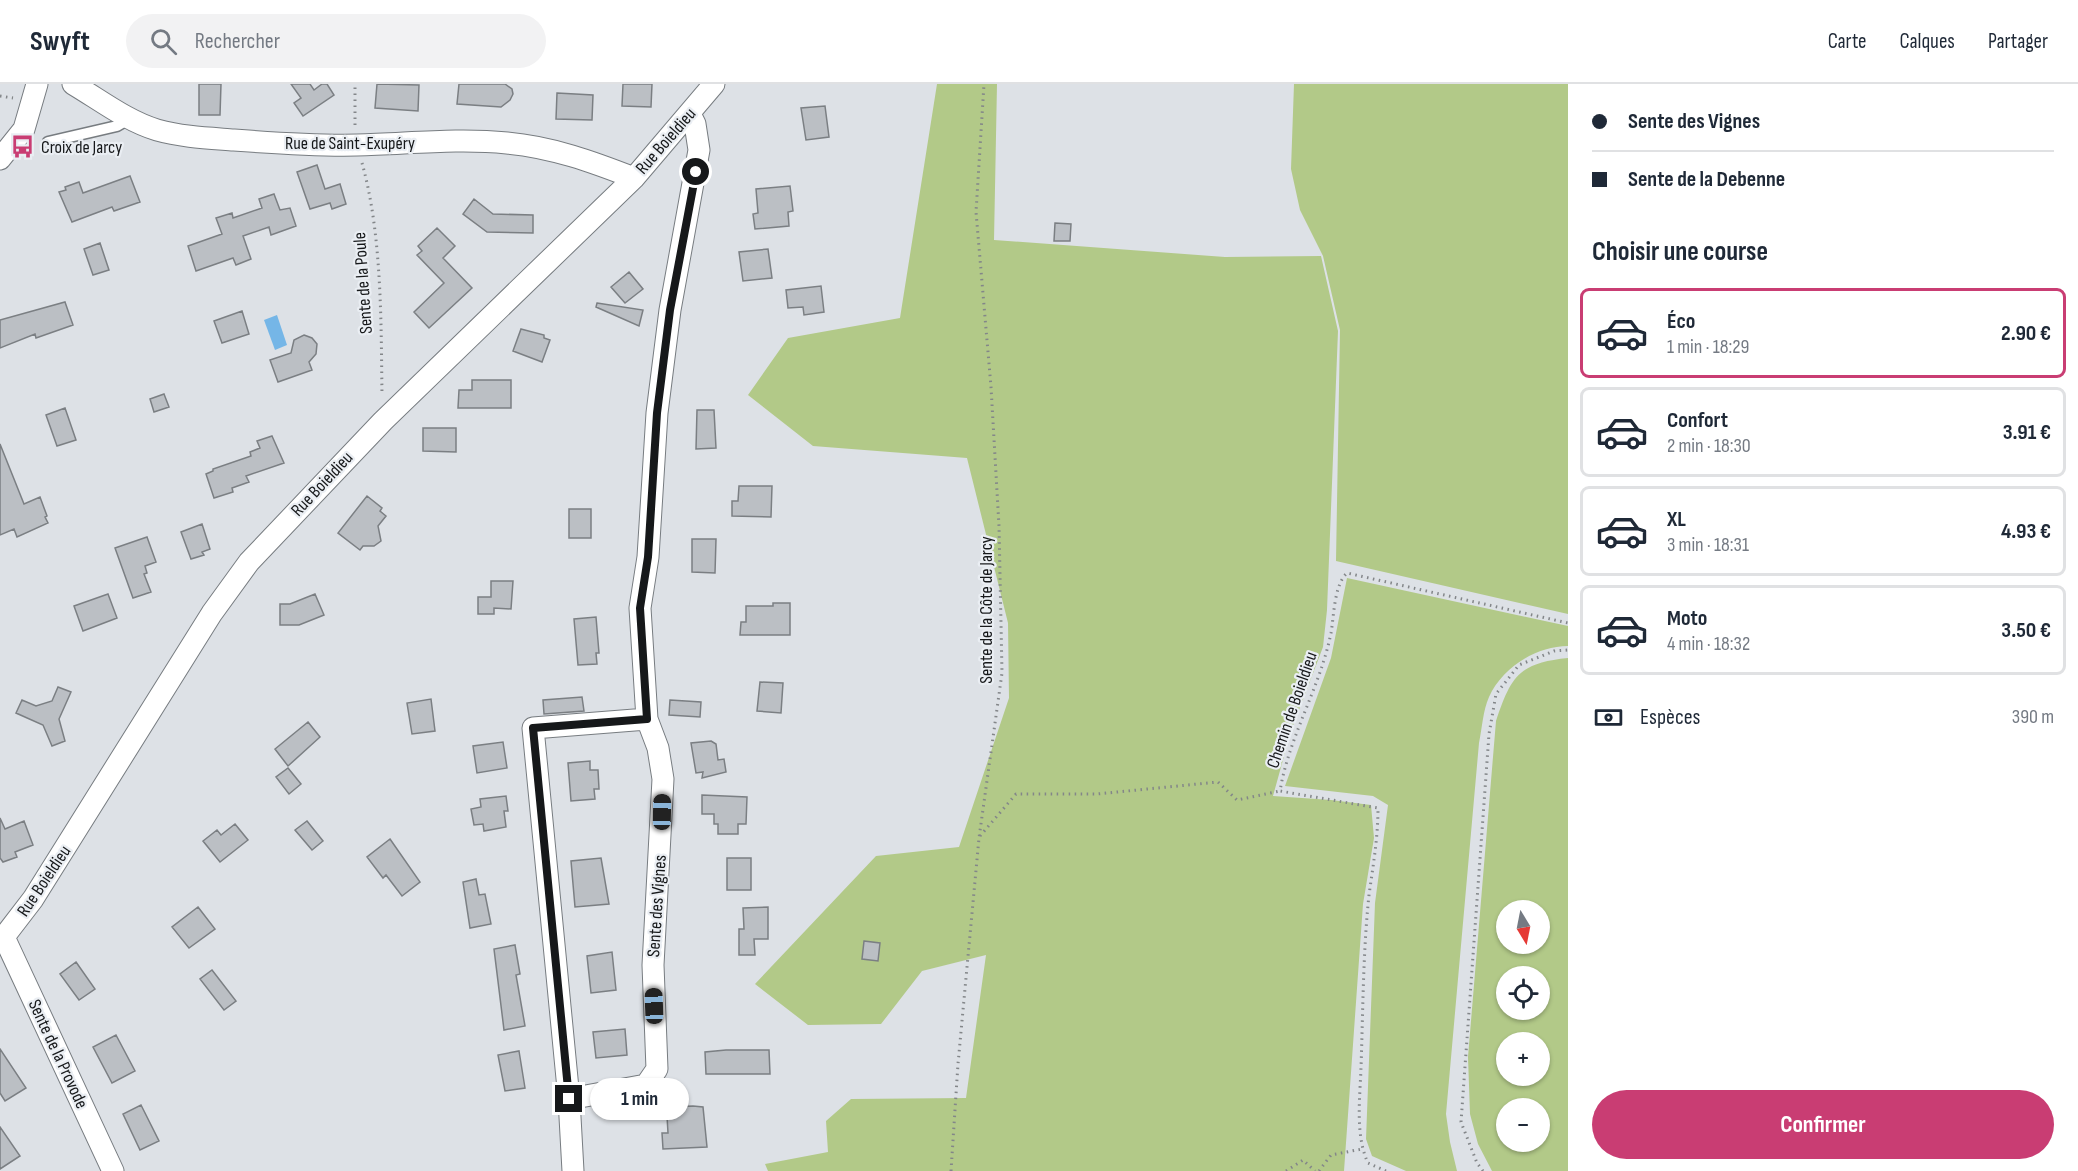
<!DOCTYPE html>
<html lang="fr">
<meta charset="utf-8">
<style>
:root{--surface:#fff;--page:#f2f2f3;--text:#1f2937;--muted:#747a83;--line:#e0e1e3;--accent:#c93d73}
body{margin:0;font-family:"Sofia Sans Condensed",sans-serif;background:var(--page);color:var(--text);height:100vh;display:flex;flex-direction:column;font-size:22px;white-space:nowrap}
*{box-sizing:border-box;margin:0}
p{font-size:20px;color:var(--muted)}
.icon{flex:none;width:33px;height:33px;fill:none;stroke:currentColor;stroke-width:2;stroke-linecap:round;stroke-linejoin:round}
.map{position:relative;flex:1;overflow:hidden}
.details{display:flex;flex-direction:column;background:var(--surface);width:510px}
.details>*{flex:none}
.hud{display:grid;align-content:center;height:132px;padding:0 24px;background:var(--surface)}
.needle{width:39px;rotate:170deg}
.buttons{position:absolute;left:1496px;top:816px;display:grid;gap:12px}
.buttons a{display:grid;place-items:center;width:54px;height:54px;border-radius:50%;background:var(--surface);box-shadow:0 2px 4px #0004;font-size:30px}
.end{position:absolute;width:27px;height:27px;margin:-14px;border:8px solid #16181a;background:#fff;box-shadow:0 0 0 3px #fff}
.from{border-radius:50%}
.bubble{position:absolute;height:42px;border-radius:21px;background:var(--surface);box-shadow:0 2px 4px #0004;font-size:20px;font-weight:700;line-height:42px;text-align:center}
.car{position:absolute;width:18px;height:36px;margin:-18px -9px;border-radius:8px;box-shadow:0 0 4px 2px #0007;background:linear-gradient(#222 24%,#8ab4d8 0 40%,#222 0 76%,#8ab4d8 0 86%,#222 0)}
.hud b{display:flex;align-items:center;gap:21px;height:57px;font-size:22px}
.hud b+b{border-top:2px solid var(--line)}
.hud i{width:15px;height:15px;background:var(--text)}
ul{padding:0;list-style:none}
li{display:flex;align-items:center;gap:18px;height:90px;margin:0 12px 9px;padding:0 12px;border:3px solid var(--line);border-radius:9px}
li div{flex:1}
li b{display:block;font-size:22px}
li em{font-style:normal;font-weight:700}
li.current{border-color:var(--accent)}
li>.icon{width:54px;height:54px;stroke-width:1.5}
h2{padding:0 24px;font-size:27px;line-height:72px}
.pay{display:flex;align-items:center;gap:15px;height:66px;padding:0 24px;font-size:22px}
.pay p{margin-inline-start:auto}
.action{display:flex;gap:12px;margin-top:auto;padding:12px 24px}
.action a{flex:1;height:69px;border-radius:36px;background:var(--accent);color:#fff;font-size:24px;font-weight:700;line-height:69px;text-align:center}
header{display:flex;align-items:center;gap:36px;box-sizing:border-box;height:84px;padding:0 30px;background:var(--surface);border-bottom:2px solid var(--line)}
header strong{font-size:28px}
nav{display:flex;gap:33px;margin-inline-start:auto;font-size:21px}
.search{width:420px;height:54px;background:var(--page);display:flex;align-items:center;gap:15px;box-sizing:border-box;padding:0 21px;border-radius:33px;color:var(--muted);font-size:22px}
main{display:flex;flex:1;min-height:0}
.map>svg:first-child{display:block}
</style>
<header>
<strong>Swyft</strong>
<div class="search"><svg class="icon" aria-label="search" viewBox="0 0 24 24"><circle cx="10" cy="10" r="6"/><path d="M15 15l6 6"/></svg>Rechercher</div>
<nav><a>Carte</a><a>Calques</a><a>Partager</a></nav>
</header>
<main>
<div class="map">
<svg width="1568" height="1087" viewBox="0 0 1568 1087">
<rect width="100%" height="100%" fill="#dde1e6"/>
<path fill="#b2c988" fill-rule="evenodd" d="M937,0H997L994,156L1225,173L1321,172L1338,247L1327,526L1323,563L1291,647L1273,712L1331,716L1371,721L1374,754L1363,820L1344,1087H768L765,1080L828,1068L826,1037L851,1015L966,1014L986,871L922,887L881,940L808,941L755,900L876,772L959,763L1009,614L1008,539L967,374L813,362L748,311L788,254L900,234Z
M1294,0H1568V530L1336,477L1340,246L1323,172L1300,126L1291,85Z
M1347,494L1568,542V562C1536,562 1502,584 1489,613C1483,626 1482,645 1479,659L1446,1030L1450,1058L1457,1087H1406L1372,1072L1366,1055L1375,819L1388,721L1373,712L1285,702L1331,574Z
M1568,574V1087H1492L1478,1060L1470,1030L1468,973L1496,637C1511,592 1519,579 1568,574ZM1539,826V860H1506V826ZM1539,892V926H1506V892ZM1506,958H1539V992H1506ZM1506,1024H1539V1058H1506Z"/>
<path fill="#75b6e7" d="M277,231L287,261L275,266L264,236Z"/>
<path fill="#bbbfc4" stroke="#7b7f83" stroke-width="1.5" d="M199,0H221L220,31H199Z
M291,0H310L314,6L322,0H327L334,11L303,32L294,19L301,14Z
M377,0L419,1L418,27L375,24Z
M459,0H505L512,5L513,10L510,16L501,23L457,20Z
M623,0H652L651,23L622,22Z
M557,9L593,11L592,36L556,35Z
M825,22L829,53L806,56L801,24Z
M317,81L325,105L340,100L346,120L332,125L330,119L310,125L297,88Z
M130,92L140,118L114,127L112,123L72,138L59,108L66,106L65,103L79,98L83,109Z
M790,102L793,127L788,128L789,142L755,145L753,130L758,129L756,105Z
M274,110L280,126L290,124L296,142L271,151L269,143L243,152L251,175L236,181L233,174L196,187L188,162L222,150L216,134L232,129L233,134L262,124L259,115Z
M474,115L493,130L533,131V149L487,148L463,130Z
M1055,139L1071,140L1070,157H1054Z
M437,144L455,162L443,174L472,204L429,244L414,228L444,199L417,171L422,167L418,162Z
M100,159L109,186L93,191L84,165Z
M768,165L772,194L743,197L739,168Z
M629,188L643,205L625,219L611,203Z
M821,202L824,228L804,231L803,223L788,224L786,206Z
M65,218L73,241L36,254L35,250L0,264V236Z
M597,219L643,226L639,242L596,223Z
M242,227L249,250L222,259L214,237Z
M521,245L544,251V254L550,256L542,278L513,267Z
M304,251L312,254L317,260L316,270L309,278L312,286L278,298L270,276L291,269L294,256Z
M472,296H511V324H458L459,306H472Z
M164,310L169,323L154,328L150,315Z
M65,324L76,356L57,362L46,331Z
M697,326H714L716,364L696,365Z
M423,344H456V368L423,367Z
M272,352L284,379L246,392L249,398L232,404L233,408L214,414L206,390L213,387V385L251,372L250,368L260,364L257,357Z
M0,360L24,420L40,413L47,432L45,433L48,439L17,453L14,445L0,451Z
M739,402H772L771,433L732,432V417H738Z
M367,412L382,424L380,427L386,432L378,442L381,457L374,462H363L360,466L338,449Z
M569,425H591V454H569Z
M202,440L210,465L202,468L204,471L191,475L181,448Z
M147,453L156,478L145,482L147,489L144,490L151,508L133,514L115,464Z
M692,455H716L715,489L692,488Z
M491,497H513L511,525L494,524V530H478V513H491Z
M108,510L117,534L83,547L74,522Z
M315,510L324,531L299,541H280V520H290Z
M773,519H790V551H740L741,538H746V522H773Z
M596,533L599,569H596L597,580L578,581L574,535Z
M760,598L783,599L781,629L757,627Z
M58,603L71,608L59,635L65,657L52,662L43,641L16,629L22,616L36,622L52,617Z
M582,613L584,627L544,630L543,616Z
M431,615L435,647L412,650L407,619Z
M670,616L701,618L700,633L669,631Z
M308,638L320,653L288,682L275,665Z
M711,657L716,660L718,676L724,675L726,688L702,694L703,688L696,689L691,659Z
M503,658L507,684L477,689L473,662Z
M590,677V686H598L599,705H594L595,715L571,717L568,679Z
M288,684L301,700L289,710L276,693Z
M702,711L747,713L746,740H738V750H718V740H714V730H702Z
M506,712L508,727H504L506,743L484,747L483,740L474,741L471,725L481,723L480,715Z
M0,734L5,745L24,737L33,761L15,768L17,773L3,778L0,774Z
M307,737L323,757L312,766L295,746Z
M235,740L248,756L220,778L203,757L217,746L221,751Z
M390,755L420,798L402,812L386,791L383,794L367,773Z
M601,774L609,820L575,823L571,777Z
M727,774H751V806H727Z
M476,795L479,811L485,810L491,840L470,844L463,798Z
M198,823L215,845L189,864L172,843Z
M768,823V855H754L755,871H739V845H744L743,824Z
M864,857L880,859L878,877L862,875Z
M515,861L520,890L516,891L525,942L504,946L494,865Z
M612,868L616,906L591,909L587,872Z
M76,878L95,905L79,916L60,890Z
M212,886L236,917L224,926L200,895Z
M625,945L627,971L596,974L593,948Z
M116,951L135,987L112,999L93,963Z
M0,965L26,1004L5,1017L0,1009Z
M726,966H769L770,990H706L705,968Z
M519,967L525,1004L505,1007L498,971Z
M141,1021L159,1057L140,1066L123,1030Z
M693,1022L703,1023L707,1063L663,1065L662,1049H668L667,1032H672L671,1023Z
M0,1043L20,1072L0,1085Z"/>
<g fill="none" stroke-linecap="round" stroke-linejoin="round">
<defs>
<path id="lane" d="M48,58L117,42L129,35"/>
<path id="street" d="M73,0C100,16 127,37 157,46C182,53 208,54 234,56C274,59 316,62 357,61C407,60 457,54 507,59C552,63 593,78 634,94
M0,75L24,45L37,0
M4,853L113,1087
M0,858L33,815L212,529L249,478L383,337L634,94L714,0
M569,1015L646,1001L657,985L653,881L663,695L658,664L647,635L640,524L648,473L657,329L670,226L699,66L695,40L690,30
M573,1087L569,1015L533,644L647,635"/>
</defs>
<use href="#lane" stroke="#777c80" stroke-width="13"/>
<use href="#street" stroke="#777c80" stroke-width="23"/>
<path stroke="#838689" stroke-width="3" stroke-dasharray="1.5 4.5" stroke-linecap="butt" d="M0,12L13,14
M355,41V0
M362,79C382,150 381,238 382,311
M980,752L1016,710H1097L1218,698L1237,716L1280,707
M951,1087L958,980L979,754L1002,589L999,442L991,303L976,128L984,0
M1286,1087L1303,1076L1315,1087
M1319,1087L1331,1071L1362,1065
M1386,1087L1368,1079C1355,1051 1360,1014 1361,984C1363,926 1363,868 1369,811C1373,782 1378,754 1378,724L1280,707C1289,652 1320,604 1331,549C1334,532 1334,501 1347,489L1568,539
M1483,1087L1477,1079L1461,1038L1489,650L1496,610L1519,581L1554,567L1568,566"/>
<use href="#lane" stroke="#fff" stroke-width="10"/>
<use href="#street" stroke="#fff" stroke-width="21"/>
</g>
<g fill="none" stroke-linecap="round" stroke-linejoin="round">
<path stroke="#16181a" stroke-width="8" d="M569,1015L533,644L647,635L640,524L648,473L657,329L670,226L696,88"/>
</g>
<defs>
<symbol id="bus-bare" viewBox="-9 -9 18 18"><path d="M-5-6H5V4H4V6H2V4H-2V6H-4V4H-5ZM-3.5-4V0h7V-4ZM-3.5 1.2v1.5H-2V1.2ZM2 1.2v1.5H3.5V1.2Z" fill="#c93d73" stroke="#eaeef3" stroke-width="2.5" paint-order="stroke"/></symbol>
</defs>
<g fill-rule="evenodd">
<use href="#bus-bare" x="6" y="46" width="33" height="33"/>
</g>
<g text-anchor="middle" dominant-baseline="central" stroke-width="4.5" stroke-linejoin="round" paint-order="stroke">
<g font-size="18" fill="#16181a" stroke="#eaeef3">
<text transform="translate(666 57) rotate(-49)">Rue Boieldieu</text>
<text x="350" y="59">Rue de Saint-Exupéry</text>
<text transform="translate(363 199) rotate(-94)">Sente de la Poule</text>
<text transform="translate(322 400) rotate(-47)">Rue Boieldieu</text>
<text transform="translate(986 526) rotate(-90)">Sente de la Côte de Jarcy</text>
<text transform="translate(1292 626) rotate(-71)">Chemin de Boieldieu</text>
<text transform="translate(44 797) rotate(-56)">Rue Boieldieu</text>
<text transform="translate(657 822) rotate(-86)">Sente des Vignes</text>
<text transform="translate(58 970) rotate(65)">Sente de la Provode</text>
</g>
<g font-size="18" fill="#16181a" stroke="#eaeef3" text-anchor="start">
<text x="41" y="63">Croix de Jarcy</text>
</g>
</g>
</svg>
<div class="buttons">
<a><svg class="needle" viewBox="-14 -14 28 28"><path d="M0-13l5 13h-10z" fill="#e53935"/><path d="M0 13l5-13h-10z" fill="#747a83"/></svg></a>
<a><svg class="icon" aria-label="locate" viewBox="0 0 24 24"><circle cx="12" cy="12" r="6"/><path d="M12 2v4M12 18v4M2 12h4M18 12h4"/></svg></a>
<a>+</a>
<a>−</a>
</div>
<i class="end from" style="left:696px;top:88px"></i>
<i class="end" style="left:569px;top:1015px"></i>
<div class="bubble" style="left:590px;top:994px;width:99px">1 min</div>
<i class="car" style="left:662px;top:728px;rotate:1deg"></i>
<i class="car" style="left:654px;top:922px;rotate:358deg"></i>
</div>
<section class="details">
<div class="hud">
<b><i class="from"></i>Sente des Vignes</b>
<b><i></i>Sente de la Debenne</b>
</div>
<h2>Choisir une course</h2>
<ul>
<li class="current"><svg class="icon" aria-label="car" viewBox="0 0 24 24"><path d="M5 17H2v-5l4-1 3-4h7l3 4 3 1v5h-3M9 17h6M6 11h13"/><circle cx="7" cy="17" r="2"/><circle cx="17" cy="17" r="2"/></svg><div><b>Éco</b><p>1 min · 18:29</p></div><em>2.90 €</em></li>
<li><svg class="icon" aria-label="car" viewBox="0 0 24 24"><path d="M5 17H2v-5l4-1 3-4h7l3 4 3 1v5h-3M9 17h6M6 11h13"/><circle cx="7" cy="17" r="2"/><circle cx="17" cy="17" r="2"/></svg><div><b>Confort</b><p>2 min · 18:30</p></div><em>3.91 €</em></li>
<li><svg class="icon" aria-label="car" viewBox="0 0 24 24"><path d="M5 17H2v-5l4-1 3-4h7l3 4 3 1v5h-3M9 17h6M6 11h13"/><circle cx="7" cy="17" r="2"/><circle cx="17" cy="17" r="2"/></svg><div><b>XL</b><p>3 min · 18:31</p></div><em>4.93 €</em></li>
<li><svg class="icon" aria-label="car" viewBox="0 0 24 24"><path d="M5 17H2v-5l4-1 3-4h7l3 4 3 1v5h-3M9 17h6M6 11h13"/><circle cx="7" cy="17" r="2"/><circle cx="17" cy="17" r="2"/></svg><div><b>Moto</b><p>4 min · 18:32</p></div><em>3.50 €</em></li>
</ul>
<div class="pay"><svg class="icon" aria-label="cash" viewBox="0 0 24 24"><path d="M3 7h18v10H3z"/><circle cx="12" cy="12" r="2"/></svg>Espèces<p>390 m</p></div>
<div class="action"><a>Confirmer</a></div>
</section>
</main>
